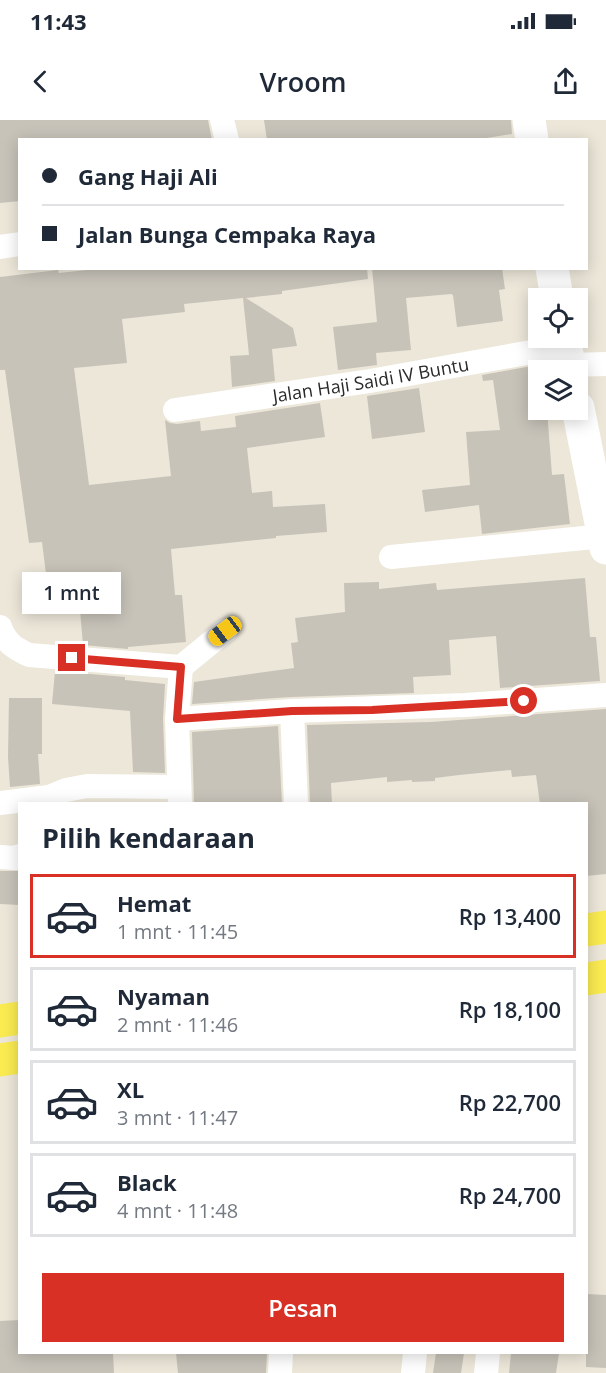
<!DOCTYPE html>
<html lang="id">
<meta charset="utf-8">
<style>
:root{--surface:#fff;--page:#f6f6f7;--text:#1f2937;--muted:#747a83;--line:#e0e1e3;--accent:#d93025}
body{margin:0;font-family:"Open Sans",sans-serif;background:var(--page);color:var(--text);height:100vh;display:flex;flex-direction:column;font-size:22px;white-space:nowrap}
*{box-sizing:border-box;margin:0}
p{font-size:20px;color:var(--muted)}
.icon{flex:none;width:33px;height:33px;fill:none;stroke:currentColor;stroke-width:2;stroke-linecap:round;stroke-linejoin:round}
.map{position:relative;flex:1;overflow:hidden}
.drawer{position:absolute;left:18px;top:682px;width:570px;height:552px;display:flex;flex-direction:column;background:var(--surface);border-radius:0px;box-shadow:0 3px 15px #0003}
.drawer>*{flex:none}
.banner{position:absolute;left:18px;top:18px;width:570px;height:132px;border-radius:0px;box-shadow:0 3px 15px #0003;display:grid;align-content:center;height:132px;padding:0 24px;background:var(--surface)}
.buttons{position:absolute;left:528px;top:168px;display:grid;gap:12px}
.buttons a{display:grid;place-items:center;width:60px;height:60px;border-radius:0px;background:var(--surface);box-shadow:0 3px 15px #0003;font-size:30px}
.end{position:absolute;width:27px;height:27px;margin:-14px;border:8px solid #d93025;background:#fff;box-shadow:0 0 0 3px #fff}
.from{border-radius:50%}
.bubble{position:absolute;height:42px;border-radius:0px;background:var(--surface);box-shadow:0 3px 15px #0003;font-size:20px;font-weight:600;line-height:42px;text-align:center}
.car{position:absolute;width:18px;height:36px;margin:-18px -9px;border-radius:8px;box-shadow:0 0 4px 2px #0007;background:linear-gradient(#f5c518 24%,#345 0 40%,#f5c518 0 76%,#345 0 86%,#f5c518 0)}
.banner b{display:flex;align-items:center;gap:21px;height:57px;font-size:22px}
.banner b+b{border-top:2px solid var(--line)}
.banner i{width:15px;height:15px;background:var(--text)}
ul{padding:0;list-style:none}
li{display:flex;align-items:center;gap:18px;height:84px;margin:0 12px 9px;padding:0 12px;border:3px solid var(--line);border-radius:0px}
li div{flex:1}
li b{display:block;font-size:22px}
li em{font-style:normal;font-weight:600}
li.active{border-color:var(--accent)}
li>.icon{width:54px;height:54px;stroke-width:1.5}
h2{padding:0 24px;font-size:27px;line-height:72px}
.primary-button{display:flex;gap:12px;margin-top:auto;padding:12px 24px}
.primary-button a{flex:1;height:69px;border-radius:0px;background:var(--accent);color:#fff;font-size:24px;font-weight:600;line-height:69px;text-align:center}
.status{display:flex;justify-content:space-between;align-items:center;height:42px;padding:0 30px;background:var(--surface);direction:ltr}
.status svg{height:16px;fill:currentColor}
header{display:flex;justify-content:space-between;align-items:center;height:78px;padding:0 24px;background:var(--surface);font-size:27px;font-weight:600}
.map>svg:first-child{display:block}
</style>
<div class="status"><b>11:43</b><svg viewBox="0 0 49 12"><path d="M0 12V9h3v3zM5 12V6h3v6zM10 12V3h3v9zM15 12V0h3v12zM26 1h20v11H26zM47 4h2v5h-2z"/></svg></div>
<header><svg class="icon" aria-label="back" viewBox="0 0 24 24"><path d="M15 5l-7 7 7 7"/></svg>Vroom<svg class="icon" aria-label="share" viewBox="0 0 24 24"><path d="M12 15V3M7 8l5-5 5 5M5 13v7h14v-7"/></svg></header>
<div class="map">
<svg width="606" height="1253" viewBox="0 0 606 1253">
<rect width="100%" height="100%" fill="#ece7d9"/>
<path fill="#c7c3b9" d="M0,0H208L212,20H20V81L0,83Z
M264,0H511L512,14L474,20H267Z
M105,148H367L368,159L282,171V174L246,178L293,208L297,226L272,229L275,261L232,267L230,236L249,235L243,178L184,184L185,192L122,199L127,243L74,248L89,365L171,356L165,300L170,303L177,304L200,301L201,311L236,307L235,296L320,283L325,317L247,328L252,373L272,371L273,387L325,384L327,412L276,416V418L171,429L175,475H182L186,522L128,527V529L83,525L80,490L51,494L42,422L29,423L5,250H0V157L58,150L59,153Z
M372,148H502L505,169L499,170L503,201L457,207L453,175L451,174L406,178L411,230L376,233L377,245L338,250L333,207L377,202Z
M538,245V290H547L552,355L564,354L570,404L482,414L479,385L425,392L422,370L470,365L466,312L500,310L493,260L483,261L482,255Z
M419,268L425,312L372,319L367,276Z
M585,458L590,517H596L600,561L500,568L496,516L449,520L451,555L413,557L414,573L291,577L192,584L194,562L294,548L291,523L298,522L295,498L345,492L344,463L379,462V469L436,463L437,470Z
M55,551L125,557V560L165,564L163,599L165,653L133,652L130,591L52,584Z
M9,578H42V634H38L40,664L10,667L8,637Z
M606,589V754L586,756V684H540L536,655L512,657L511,650L459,655L435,658V661L412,662V660L387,662V657L331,663L332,684H310L307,605L431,602Z
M278,606L282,684H194L192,612Z
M0,751H20V785L0,784Z
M586,1174L606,1175V1248L586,1247Z
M20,1200V1233H113L114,1253H0V1201Z
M176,1233H267L266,1253H178Z
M436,1233H464L461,1253H433Z
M511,1233H559L556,1253H509Z"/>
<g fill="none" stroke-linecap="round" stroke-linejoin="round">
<g stroke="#fff" stroke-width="24">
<path d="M222,0L227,20"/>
<path d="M0,127L20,124"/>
<path d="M569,245L606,244"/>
<path id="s1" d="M175,290L370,261L565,226"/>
<path d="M391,437L604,416"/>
<path d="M0,507C6,523 14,528 29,535L181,547L225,511"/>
<path d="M292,591L296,684"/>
<path d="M177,599L292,591L465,585L606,575"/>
<path d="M0,683L49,677L66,670L87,666L179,667"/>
<path d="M180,683L177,599L181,547"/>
<path d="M0,737L15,738L20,736"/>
<path d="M280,1253L281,1233"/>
<path d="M413,1253L415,1233"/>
<path d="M486,1253L488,1233"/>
</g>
<path stroke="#fff" stroke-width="33" d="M529,0L532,20
M552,148L557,178
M564,218L570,250
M578,288L606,428"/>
<path stroke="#faeb51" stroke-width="33" d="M586,810L606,807
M586,859L606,856
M0,901L20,898
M0,940L20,937"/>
</g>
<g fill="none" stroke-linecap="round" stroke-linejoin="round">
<path stroke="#d93025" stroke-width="8" d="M72,538L181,547L177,599L292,591L372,590L524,581"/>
</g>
<g text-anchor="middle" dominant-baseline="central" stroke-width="6" stroke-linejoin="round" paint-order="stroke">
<g font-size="18" fill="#292929" stroke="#fff">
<text stroke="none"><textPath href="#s1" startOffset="198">Jalan Haji Saidi IV Buntu</textPath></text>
</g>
</g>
</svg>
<div class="buttons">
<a><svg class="icon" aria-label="locate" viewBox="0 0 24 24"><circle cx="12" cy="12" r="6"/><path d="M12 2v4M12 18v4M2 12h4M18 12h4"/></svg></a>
<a><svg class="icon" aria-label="layers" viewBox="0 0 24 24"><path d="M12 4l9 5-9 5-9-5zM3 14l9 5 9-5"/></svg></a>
</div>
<i class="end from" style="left:524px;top:581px"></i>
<i class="end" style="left:72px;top:538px"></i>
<div class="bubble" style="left:22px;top:452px;width:99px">1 mnt</div>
<i class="car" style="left:225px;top:511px;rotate:233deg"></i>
<div class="banner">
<b><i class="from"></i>Gang Haji Ali</b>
<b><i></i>Jalan Bunga Cempaka Raya</b>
</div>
<section class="drawer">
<h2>Pilih kendaraan</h2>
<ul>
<li class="active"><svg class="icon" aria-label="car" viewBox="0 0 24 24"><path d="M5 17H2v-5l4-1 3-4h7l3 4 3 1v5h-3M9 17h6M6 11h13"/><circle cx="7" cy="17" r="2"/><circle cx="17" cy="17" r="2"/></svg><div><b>Hemat</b><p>1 mnt · 11:45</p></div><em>Rp 13,400</em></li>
<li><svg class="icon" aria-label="car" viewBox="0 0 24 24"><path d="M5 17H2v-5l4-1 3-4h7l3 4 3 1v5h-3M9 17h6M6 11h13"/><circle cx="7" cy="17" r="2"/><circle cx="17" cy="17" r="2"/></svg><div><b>Nyaman</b><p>2 mnt · 11:46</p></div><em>Rp 18,100</em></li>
<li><svg class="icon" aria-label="car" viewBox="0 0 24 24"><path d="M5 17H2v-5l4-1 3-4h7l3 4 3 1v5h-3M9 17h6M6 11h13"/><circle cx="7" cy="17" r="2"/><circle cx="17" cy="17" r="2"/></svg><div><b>XL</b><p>3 mnt · 11:47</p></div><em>Rp 22,700</em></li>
<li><svg class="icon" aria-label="car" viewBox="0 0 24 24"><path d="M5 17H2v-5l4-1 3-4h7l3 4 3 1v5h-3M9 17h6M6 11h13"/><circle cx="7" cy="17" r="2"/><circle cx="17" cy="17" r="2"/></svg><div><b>Black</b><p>4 mnt · 11:48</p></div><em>Rp 24,700</em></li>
</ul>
<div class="primary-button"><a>Pesan</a></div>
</section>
</div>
